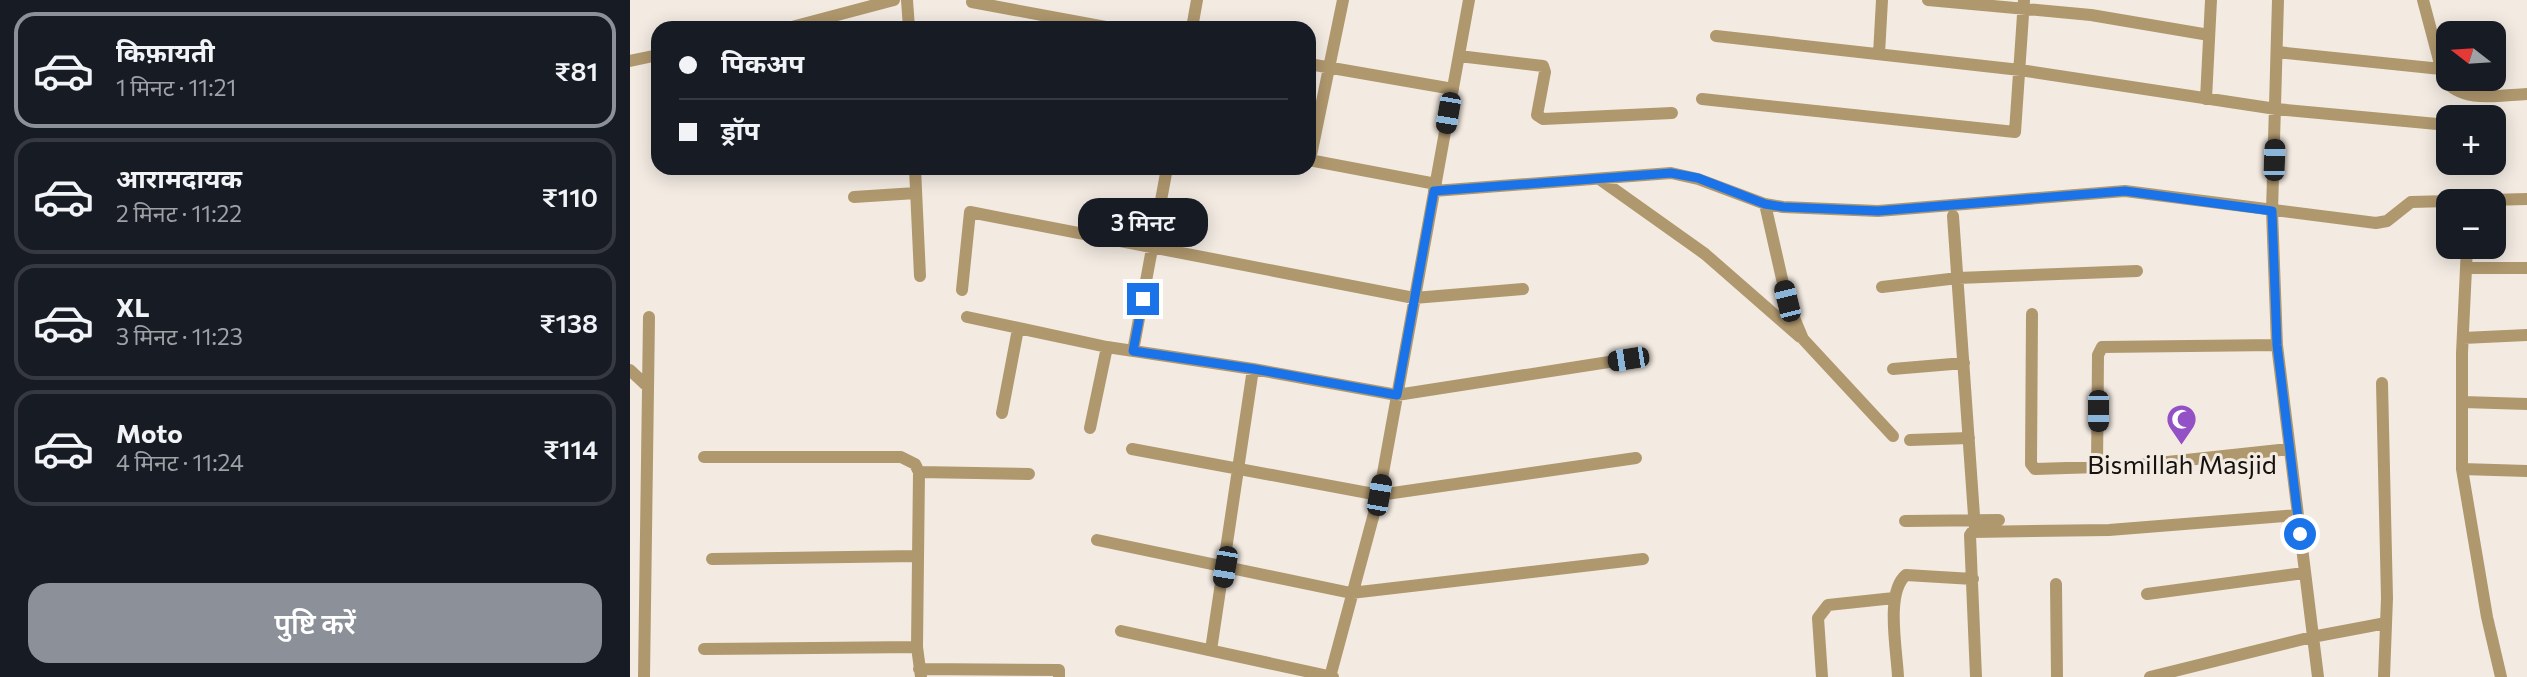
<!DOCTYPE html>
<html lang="hi">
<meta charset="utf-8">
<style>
:root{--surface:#171b24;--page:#242831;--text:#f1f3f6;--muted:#9ea1a6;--line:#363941;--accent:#8c9099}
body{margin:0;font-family:Commissioner,"Noto Sans Devanagari",sans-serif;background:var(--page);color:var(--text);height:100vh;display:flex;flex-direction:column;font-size:26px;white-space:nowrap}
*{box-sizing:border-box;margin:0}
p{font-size:23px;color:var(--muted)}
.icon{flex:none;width:38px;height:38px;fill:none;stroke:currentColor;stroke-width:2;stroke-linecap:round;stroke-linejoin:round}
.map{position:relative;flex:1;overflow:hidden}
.panel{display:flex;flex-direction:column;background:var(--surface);width:630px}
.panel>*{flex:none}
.banner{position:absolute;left:21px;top:21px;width:665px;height:154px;border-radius:21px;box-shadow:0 4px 18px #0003;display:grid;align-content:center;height:154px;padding:0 28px;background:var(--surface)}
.needle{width:46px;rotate:287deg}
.buttons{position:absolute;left:1806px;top:21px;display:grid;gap:14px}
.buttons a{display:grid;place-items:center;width:70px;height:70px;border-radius:14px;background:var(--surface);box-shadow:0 4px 18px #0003;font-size:35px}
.end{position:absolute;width:32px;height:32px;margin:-16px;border:9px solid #1a73e8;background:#fff;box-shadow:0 0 0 4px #fff}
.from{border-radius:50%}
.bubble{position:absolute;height:49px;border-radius:21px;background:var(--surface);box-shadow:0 4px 18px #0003;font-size:23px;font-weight:600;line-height:49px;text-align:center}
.car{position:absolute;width:21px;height:42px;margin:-21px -10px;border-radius:9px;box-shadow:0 0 5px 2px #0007;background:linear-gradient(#222 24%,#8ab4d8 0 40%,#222 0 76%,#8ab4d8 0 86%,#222 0)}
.banner b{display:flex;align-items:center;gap:24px;height:66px;font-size:26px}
.banner b+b{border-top:2px solid var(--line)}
.banner i{width:18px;height:18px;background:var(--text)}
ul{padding:12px 0 0;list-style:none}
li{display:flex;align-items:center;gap:21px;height:116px;margin:0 14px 10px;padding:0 14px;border:4px solid var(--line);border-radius:21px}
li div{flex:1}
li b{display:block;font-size:26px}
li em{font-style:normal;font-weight:600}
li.on{border-color:var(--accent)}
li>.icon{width:63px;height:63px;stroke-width:1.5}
.primary-button{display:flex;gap:14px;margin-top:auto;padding:14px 28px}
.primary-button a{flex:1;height:80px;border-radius:21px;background:var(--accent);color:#fff;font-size:28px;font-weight:600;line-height:80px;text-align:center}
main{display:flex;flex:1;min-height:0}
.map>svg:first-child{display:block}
</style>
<main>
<section class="panel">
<ul>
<li class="on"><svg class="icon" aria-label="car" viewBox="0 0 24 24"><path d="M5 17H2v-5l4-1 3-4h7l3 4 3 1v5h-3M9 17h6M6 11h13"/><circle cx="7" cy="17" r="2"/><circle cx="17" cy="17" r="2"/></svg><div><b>किफ़ायती</b><p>1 मिनट · 11:21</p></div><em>₹81</em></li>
<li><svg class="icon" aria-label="car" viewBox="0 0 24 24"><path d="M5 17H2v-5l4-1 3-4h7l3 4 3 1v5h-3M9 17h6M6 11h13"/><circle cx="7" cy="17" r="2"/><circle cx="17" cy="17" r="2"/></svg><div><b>आरामदायक</b><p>2 मिनट · 11:22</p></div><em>₹110</em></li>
<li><svg class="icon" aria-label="car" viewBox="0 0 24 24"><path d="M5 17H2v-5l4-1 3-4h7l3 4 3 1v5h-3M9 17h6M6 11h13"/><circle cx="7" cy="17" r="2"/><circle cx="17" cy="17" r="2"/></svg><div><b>XL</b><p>3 मिनट · 11:23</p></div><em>₹138</em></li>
<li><svg class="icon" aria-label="car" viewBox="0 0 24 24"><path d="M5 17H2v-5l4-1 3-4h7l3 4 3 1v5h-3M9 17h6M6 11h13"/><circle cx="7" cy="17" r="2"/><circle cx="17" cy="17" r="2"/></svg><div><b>Moto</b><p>4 मिनट · 11:24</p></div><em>₹114</em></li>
</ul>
<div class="primary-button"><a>पुष्टि करें</a></div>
</section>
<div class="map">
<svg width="1897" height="677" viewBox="0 0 1897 677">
<rect width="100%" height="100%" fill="#f3ebe2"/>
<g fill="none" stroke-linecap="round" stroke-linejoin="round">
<path stroke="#b0986e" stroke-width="12" d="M277,0L279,28
M1298,0L1461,15L1579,35
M1648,0L1642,211L1647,345L1688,677
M1793,0L1814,79C1832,104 1870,95 1897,94
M342,2L481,28
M158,28L264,0
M562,28L567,0
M1086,36L1390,70L1646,109L1818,125
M1647,52L1811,69
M1249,54L1252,0
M829,56L913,66L915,72L907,115L913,119L1042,113
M0,61L28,55
M679,64L823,89
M1072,99L1385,132L1394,0
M1576,99L1581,0
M679,160L806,184
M680,160L713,0
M285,168L290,276
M971,180L1075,254L1170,337
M804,191L1041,173L1068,179L1135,204L1153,207L1248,211L1495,191L1746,223L1757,221L1781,202L1897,199
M224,197L286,193
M1135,204L1157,301L1173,339L1263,436
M1323,216L1345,530
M1837,247L1832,353V469L1857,617L1871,677
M1836,268H1897
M1252,287L1328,278L1507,271
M332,290L340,212L784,298L893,289
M1402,314L1401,464L1405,469L1500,466L1659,449
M337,317L477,347L623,369L767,395L998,359
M1833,338L1897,335
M503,351L537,168
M1263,369L1334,363
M0,370L18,387
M1752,383L1757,598L1754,677
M1833,402L1897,404
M372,413L388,329
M460,428L477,347
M1280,440L1339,438
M502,449L749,495L1006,458
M74,457H271L285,464L289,472L287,647L291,677
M1467,467L1468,355L1472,347L1647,345
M1832,469L1897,471
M289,472L399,474
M1275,521L1369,520
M467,540L721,593L1013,559
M82,559L287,556
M1426,584L1427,677
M1517,594L1674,573
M491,631L703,677
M74,649L287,647
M581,650L623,369
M289,669L429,670V677
M14,677L19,317
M700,677L749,495L839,0
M1192,677L1188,618L1198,605L1264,598
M1268,677C1267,651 1255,592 1276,575L1343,579
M1346,677L1340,535L1342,532L1479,530L1667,515
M1520,677L1682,637L1756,623"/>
</g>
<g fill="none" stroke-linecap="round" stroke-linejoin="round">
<path stroke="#1a73e8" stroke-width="9" d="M513,299L503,351L624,369L767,395L804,191L1041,173L1068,178L1135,204L1153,207L1248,211L1495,191L1642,211L1647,345L1670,534"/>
</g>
<defs>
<symbol id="mosque-pin" viewBox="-11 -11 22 30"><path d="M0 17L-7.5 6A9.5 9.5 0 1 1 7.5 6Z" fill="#9451c6" stroke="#f3ebe2"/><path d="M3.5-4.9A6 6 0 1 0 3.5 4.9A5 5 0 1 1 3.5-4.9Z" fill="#fff"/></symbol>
</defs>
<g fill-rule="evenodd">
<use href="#mosque-pin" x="1534" y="402" width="35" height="47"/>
</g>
<g text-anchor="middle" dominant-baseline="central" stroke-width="6" stroke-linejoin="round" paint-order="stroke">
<g font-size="26" fill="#14110e" stroke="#f3ebe2">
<text x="1552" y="463">Bismillah Masjid</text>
</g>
</g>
</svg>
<div class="buttons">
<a><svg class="needle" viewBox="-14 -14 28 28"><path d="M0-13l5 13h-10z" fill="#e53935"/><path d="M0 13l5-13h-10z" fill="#9ea1a6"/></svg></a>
<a>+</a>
<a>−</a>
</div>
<i class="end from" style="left:1670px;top:534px"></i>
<i class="end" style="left:513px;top:299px"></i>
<div class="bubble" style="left:448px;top:198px;width:130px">3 मिनट</div>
<i class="car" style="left:818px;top:113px;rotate:190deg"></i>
<i class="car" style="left:1644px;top:160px;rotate:2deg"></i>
<i class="car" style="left:1157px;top:301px;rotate:346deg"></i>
<i class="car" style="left:998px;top:359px;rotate:261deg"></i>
<i class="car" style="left:1468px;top:411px;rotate:180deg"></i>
<i class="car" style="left:749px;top:495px;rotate:10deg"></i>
<i class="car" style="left:595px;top:567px;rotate:190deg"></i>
<div class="banner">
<b><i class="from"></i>पिकअप</b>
<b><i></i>ड्रॉप</b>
</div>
</div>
</main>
